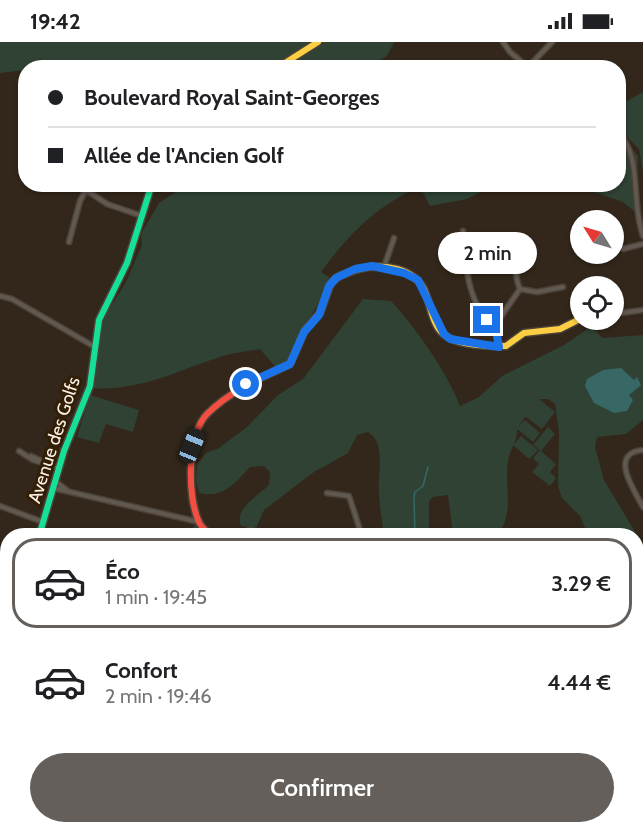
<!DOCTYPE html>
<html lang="fr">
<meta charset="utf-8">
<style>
:root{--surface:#fff;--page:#f2f2f2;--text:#202124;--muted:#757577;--line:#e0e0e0;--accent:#645f5b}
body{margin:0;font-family:Cabin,sans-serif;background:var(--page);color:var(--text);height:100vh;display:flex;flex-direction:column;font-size:22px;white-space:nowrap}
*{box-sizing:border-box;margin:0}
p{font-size:20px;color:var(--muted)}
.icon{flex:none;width:33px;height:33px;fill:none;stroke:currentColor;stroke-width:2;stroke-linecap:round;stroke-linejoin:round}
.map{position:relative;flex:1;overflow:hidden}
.drawer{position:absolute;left:0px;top:486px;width:644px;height:306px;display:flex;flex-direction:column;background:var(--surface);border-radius:24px 24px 0 0;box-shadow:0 2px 4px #0004}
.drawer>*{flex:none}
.banner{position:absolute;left:18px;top:18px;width:608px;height:132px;border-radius:24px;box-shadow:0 2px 4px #0004;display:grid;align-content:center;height:132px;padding:0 30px;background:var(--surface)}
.needle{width:39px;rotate:307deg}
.fabs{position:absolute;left:570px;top:168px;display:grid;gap:12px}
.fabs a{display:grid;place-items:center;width:54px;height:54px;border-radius:50%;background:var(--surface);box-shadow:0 2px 4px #0004;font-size:30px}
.end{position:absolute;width:27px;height:27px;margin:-14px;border:8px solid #1a73e8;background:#fff;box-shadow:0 0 0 3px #fff}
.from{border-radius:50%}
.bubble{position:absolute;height:42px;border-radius:21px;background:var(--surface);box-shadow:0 2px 4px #0004;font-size:20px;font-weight:600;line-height:42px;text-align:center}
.car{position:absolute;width:18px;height:36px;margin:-18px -9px;border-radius:8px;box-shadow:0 0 4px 2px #0007;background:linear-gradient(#222 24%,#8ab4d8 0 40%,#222 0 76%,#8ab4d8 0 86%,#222 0)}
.banner b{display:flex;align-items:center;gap:21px;height:57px;font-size:22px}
.banner b+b{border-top:2px solid var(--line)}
.banner i{width:15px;height:15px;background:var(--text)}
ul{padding:10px 0 0;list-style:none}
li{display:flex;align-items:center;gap:18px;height:90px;margin:0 12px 9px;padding:0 18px;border:3px solid transparent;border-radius:24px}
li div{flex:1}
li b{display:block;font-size:22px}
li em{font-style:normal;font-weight:600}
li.on{border-color:var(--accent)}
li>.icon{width:54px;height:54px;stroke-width:1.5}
.button{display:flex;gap:12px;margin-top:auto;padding:12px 30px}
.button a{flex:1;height:69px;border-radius:36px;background:var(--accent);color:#fff;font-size:24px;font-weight:600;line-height:69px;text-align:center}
.status{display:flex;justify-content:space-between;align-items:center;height:42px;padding:0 30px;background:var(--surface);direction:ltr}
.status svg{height:16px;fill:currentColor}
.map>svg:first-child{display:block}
</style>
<div class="status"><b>19:42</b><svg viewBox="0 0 49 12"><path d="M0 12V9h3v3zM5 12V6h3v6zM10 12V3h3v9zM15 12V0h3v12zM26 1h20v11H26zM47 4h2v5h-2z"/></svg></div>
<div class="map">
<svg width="643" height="792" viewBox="0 0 643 792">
<rect width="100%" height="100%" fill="#32271a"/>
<path fill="#2f4234" d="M0,0H394L387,14L367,25L26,26L25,28L0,31Z
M643,50V131L639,107L618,86V61L627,59Z
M618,92L638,114L635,170L623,160L573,143L618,142Z
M186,143H494L467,157L430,164L420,145C377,163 348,193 321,230L329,235L318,263L304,285L292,319L277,327L260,307C248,309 235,310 223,314C177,329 139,350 88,346L105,273L125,242L142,203L141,192L159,161Z
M363,257L391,259C416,286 447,330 460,364L479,355L502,334L564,303L592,284L602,296L643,293V378L626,392L597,395L595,405L604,438L643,503V555L636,538V494L595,493L585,486L580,474L562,456L558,444L559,391L555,362L548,357H539L555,370L542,387L525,374L538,357L518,385L525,378L540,391L533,400L517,387C518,397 510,408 508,419C504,445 515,469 498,493H453L448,453L433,455L429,459V493H384C382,480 380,466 379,452C377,434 387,401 368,390L357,393L348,411L314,430L264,468L256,486L241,484C234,466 258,454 269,443L270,430L264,424L250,425C235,441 223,457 199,451L196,439L197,423L206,411L219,406L247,385L278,353L303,337Z
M90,353L139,368L133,390L106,382L99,401L77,395Z
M548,385L555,392L541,409L556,422L550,430L556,436L550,444L532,430L539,422L533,416L540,408L533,403Z
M521,394L538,408L529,417L513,403Z
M197,482L207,493L183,494Z
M0,605L7,608V635L0,629Z
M111,785H145L151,792H112Z
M219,785H266L268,792H222Z"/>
<path fill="#386866" d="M621,326L634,338L637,335L641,343L629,353L633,358L627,369L614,371L594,361L585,344L587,337L603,328Z"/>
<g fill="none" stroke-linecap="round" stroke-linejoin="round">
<path stroke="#386866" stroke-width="1.5" d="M415,494L414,455L415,450L423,444L428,425
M636,745L643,744
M414,784V792"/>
<defs>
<path id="street" d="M503,0L510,10L529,26
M528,25L552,0
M618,90C643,116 630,156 643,194
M86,148L107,162L142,174
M463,189C465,219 467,266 495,283L499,304
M614,199L623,207L643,202
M69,200L80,159L89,142
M384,225L394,196
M520,247L537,250L563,245
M0,254L12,257L95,305
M614,272L643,268
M495,283L520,247C513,231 515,211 525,198
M643,408C608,411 634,448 643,465
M19,409L33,418L59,426
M31,414L52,424
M55,439L68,449
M53,446L199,480
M327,451L349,454L362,494
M0,464L43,480
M228,494L251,488L263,494
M636,543L643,561
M641,670H643
M636,703L643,696
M0,726L8,729
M0,753H8
M636,775H643
M186,784L190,792
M394,784V792
M452,784L454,792
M495,784L506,792
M572,792V788
M624,792L627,784"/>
<path id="fast" d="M39,494L64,409L90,344L99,278L127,221L152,142"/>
<path id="slow" d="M277,26L318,0
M358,227C383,221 416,225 426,252C431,266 433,286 446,294C461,304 488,304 506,304L524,291L560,287L580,277
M26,792L27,784"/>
<path id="jam" d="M211,494C207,490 201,485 199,480C187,455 187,393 207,372C230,349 260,336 290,322L305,288L320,271L331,241L339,234L358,227"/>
</defs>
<use href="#street" stroke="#4b4238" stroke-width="7"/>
<use href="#fast" stroke="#4b4238" stroke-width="9"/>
<use href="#slow" stroke="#4b4238" stroke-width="9"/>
<use href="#jam" stroke="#4b4238" stroke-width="9"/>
<use href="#street" stroke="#61584f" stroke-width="4"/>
<use href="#fast" stroke="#16e098" stroke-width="6"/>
<use href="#slow" stroke="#ffcf43" stroke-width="6"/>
<use href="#jam" stroke="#f24e42" stroke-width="6"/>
</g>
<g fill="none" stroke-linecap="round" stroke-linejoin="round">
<path stroke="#1a73e8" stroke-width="8" d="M246,342L290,322L304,290L319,273L329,244L336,236L355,227L372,224L404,231L418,238L444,292L450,297L499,305L495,283L487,278"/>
</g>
<g text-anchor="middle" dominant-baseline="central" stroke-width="6" stroke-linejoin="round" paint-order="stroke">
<g font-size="18" fill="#fdf2e7" stroke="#331e06">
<text transform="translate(54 398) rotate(-72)">Avenue des Golfs</text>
</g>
</g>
</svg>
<div class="fabs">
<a><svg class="needle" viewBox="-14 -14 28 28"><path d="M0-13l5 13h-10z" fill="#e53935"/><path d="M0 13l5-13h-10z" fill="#757577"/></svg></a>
<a><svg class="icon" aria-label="locate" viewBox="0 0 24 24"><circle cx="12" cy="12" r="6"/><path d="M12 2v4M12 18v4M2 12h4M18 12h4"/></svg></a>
</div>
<i class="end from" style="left:246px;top:342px"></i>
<i class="end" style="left:487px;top:278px"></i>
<div class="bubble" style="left:438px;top:190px;width:99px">2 min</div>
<i class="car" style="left:192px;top:404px;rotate:22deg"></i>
<div class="banner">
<b><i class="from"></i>Boulevard Royal Saint-Georges</b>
<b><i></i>Allée de l'Ancien Golf</b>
</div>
<section class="drawer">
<ul>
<li class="on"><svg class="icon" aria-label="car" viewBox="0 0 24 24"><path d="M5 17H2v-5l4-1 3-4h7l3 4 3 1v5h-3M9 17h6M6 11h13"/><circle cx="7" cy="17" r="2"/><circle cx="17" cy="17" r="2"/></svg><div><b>Éco</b><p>1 min · 19:45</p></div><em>3.29 €</em></li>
<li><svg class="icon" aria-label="car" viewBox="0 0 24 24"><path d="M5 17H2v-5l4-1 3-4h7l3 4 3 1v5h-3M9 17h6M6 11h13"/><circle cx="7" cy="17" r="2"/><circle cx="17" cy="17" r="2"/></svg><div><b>Confort</b><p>2 min · 19:46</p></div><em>4.44 €</em></li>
</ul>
<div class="button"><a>Confirmer</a></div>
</section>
</div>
